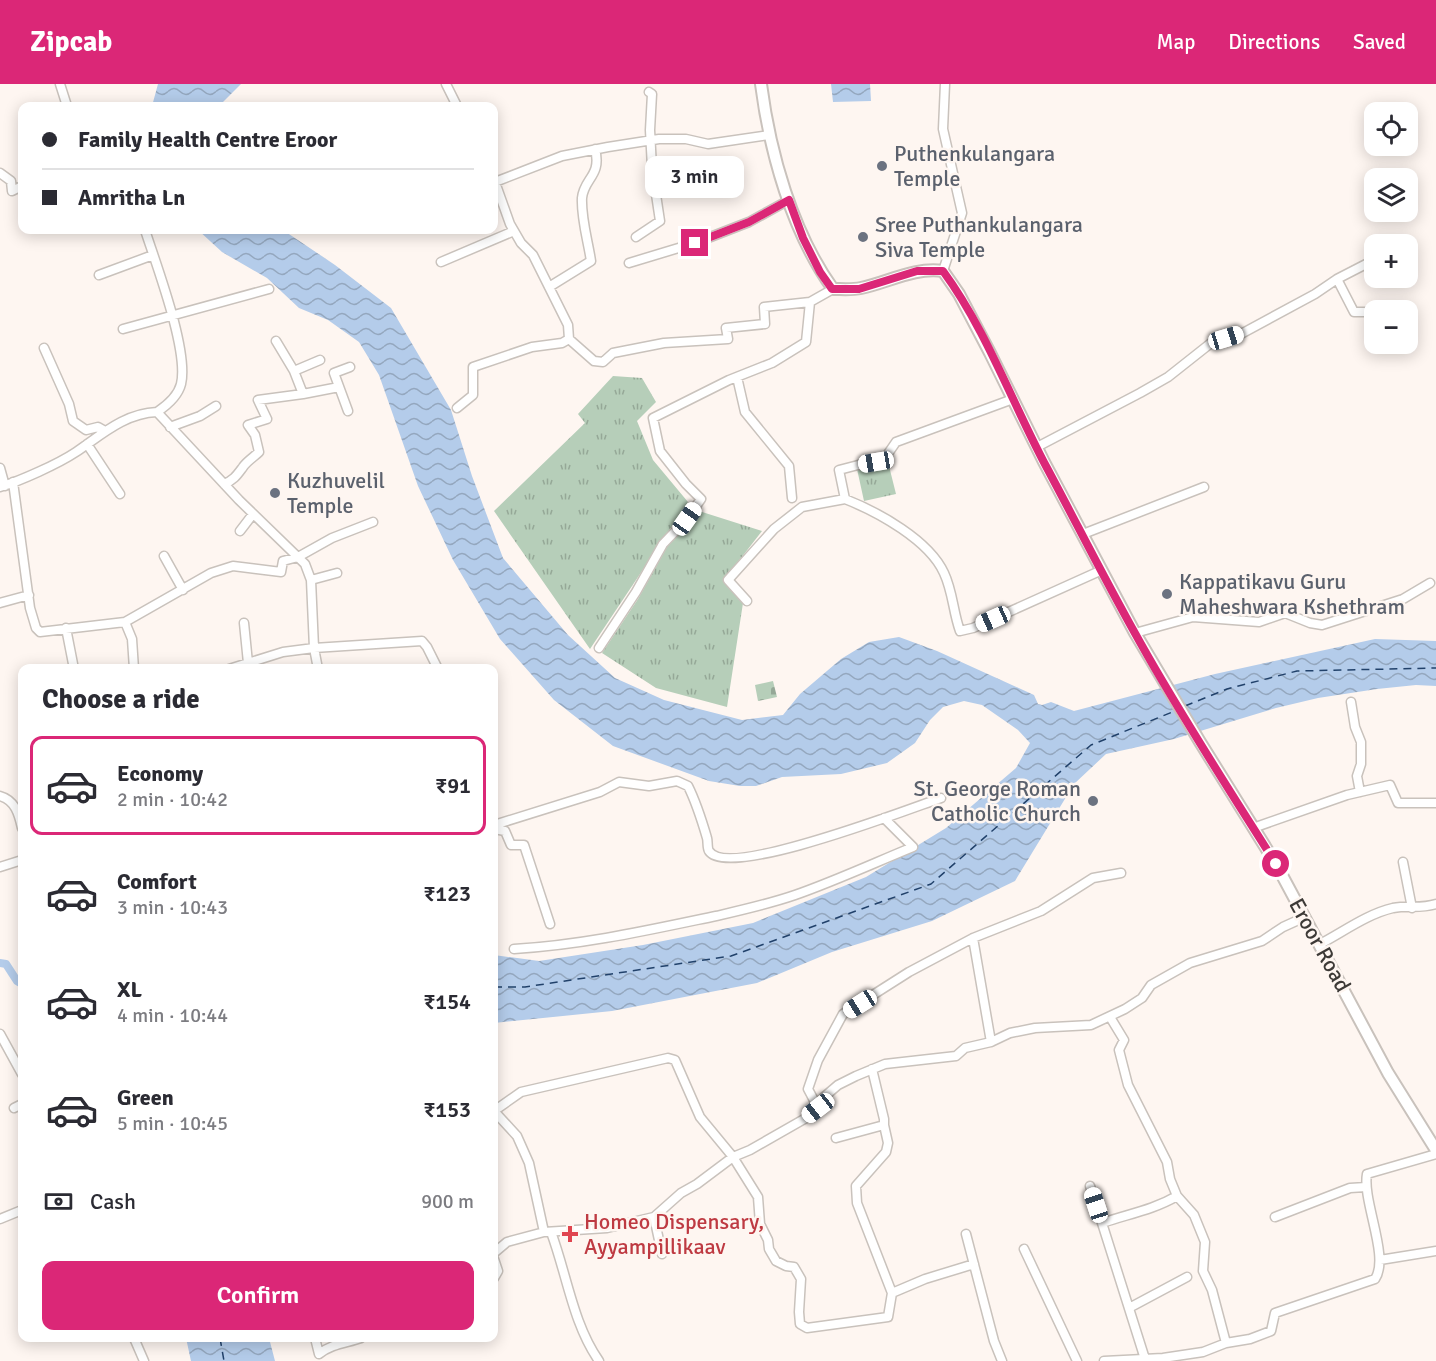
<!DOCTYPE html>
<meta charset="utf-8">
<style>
:root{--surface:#fff;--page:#f7f7f7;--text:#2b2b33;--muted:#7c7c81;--line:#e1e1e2;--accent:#db2777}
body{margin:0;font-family:Signika,sans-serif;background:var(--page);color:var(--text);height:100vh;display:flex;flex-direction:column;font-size:22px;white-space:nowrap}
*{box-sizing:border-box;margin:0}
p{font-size:20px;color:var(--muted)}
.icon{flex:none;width:33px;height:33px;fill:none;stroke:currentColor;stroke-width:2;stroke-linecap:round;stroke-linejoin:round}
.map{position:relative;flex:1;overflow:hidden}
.side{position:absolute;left:18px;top:580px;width:480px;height:678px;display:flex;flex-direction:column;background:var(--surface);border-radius:12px;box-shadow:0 3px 15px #0003}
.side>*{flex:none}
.hud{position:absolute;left:18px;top:18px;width:480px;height:132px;border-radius:12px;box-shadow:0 3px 15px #0003;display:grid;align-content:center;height:132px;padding:0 24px;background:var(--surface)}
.controls{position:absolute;left:1364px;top:18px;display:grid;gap:12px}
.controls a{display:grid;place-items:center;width:54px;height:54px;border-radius:12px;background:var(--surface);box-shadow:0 3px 15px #0003;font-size:30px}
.end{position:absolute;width:27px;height:27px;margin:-14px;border:8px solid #db2777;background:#fff;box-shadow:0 0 0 3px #fff}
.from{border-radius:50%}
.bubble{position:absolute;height:42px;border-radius:12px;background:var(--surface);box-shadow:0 3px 15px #0003;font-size:20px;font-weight:600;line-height:42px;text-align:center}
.car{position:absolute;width:18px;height:36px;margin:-18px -9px;border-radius:8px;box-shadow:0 0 4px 2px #0007;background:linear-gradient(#fff 24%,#345 0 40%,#fff 0 76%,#345 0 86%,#fff 0)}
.hud b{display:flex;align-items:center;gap:21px;height:57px;font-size:22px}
.hud b+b{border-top:2px solid var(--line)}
.hud i{width:15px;height:15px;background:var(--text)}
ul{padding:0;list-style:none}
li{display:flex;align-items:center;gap:18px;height:99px;margin:0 12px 9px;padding:0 12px;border:3px solid transparent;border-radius:12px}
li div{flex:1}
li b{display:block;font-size:22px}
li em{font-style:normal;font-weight:600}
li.on{border-color:var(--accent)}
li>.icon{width:54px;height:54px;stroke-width:1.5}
h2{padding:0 24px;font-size:27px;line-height:72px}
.pay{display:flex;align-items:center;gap:15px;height:66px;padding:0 24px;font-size:22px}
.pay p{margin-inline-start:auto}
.action{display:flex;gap:12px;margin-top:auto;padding:12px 24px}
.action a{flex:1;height:69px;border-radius:12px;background:var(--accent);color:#fff;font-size:24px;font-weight:600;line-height:69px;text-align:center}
header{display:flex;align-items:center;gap:36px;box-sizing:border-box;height:84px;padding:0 30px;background:var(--accent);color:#fff}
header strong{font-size:28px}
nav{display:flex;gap:33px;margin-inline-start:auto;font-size:21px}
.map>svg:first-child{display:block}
</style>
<header>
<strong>Zipcab</strong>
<nav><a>Map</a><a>Directions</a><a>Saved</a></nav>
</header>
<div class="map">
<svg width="1436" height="1277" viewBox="0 0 1436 1277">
<defs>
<pattern id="grass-tufts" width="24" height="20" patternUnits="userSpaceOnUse" patternTransform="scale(1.5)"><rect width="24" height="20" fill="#b6ceb9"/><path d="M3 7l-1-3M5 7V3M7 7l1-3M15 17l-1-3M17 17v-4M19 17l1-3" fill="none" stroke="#95a897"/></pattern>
<pattern id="cemetery-stones" width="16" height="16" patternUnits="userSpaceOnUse" patternTransform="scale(1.5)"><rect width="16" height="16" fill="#b6ceb9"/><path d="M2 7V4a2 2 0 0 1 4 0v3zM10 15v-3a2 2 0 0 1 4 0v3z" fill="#95a897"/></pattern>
<pattern id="water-waves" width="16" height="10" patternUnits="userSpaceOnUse" patternTransform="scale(1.5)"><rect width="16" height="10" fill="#b4ccea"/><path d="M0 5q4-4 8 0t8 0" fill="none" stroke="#94a7be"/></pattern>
</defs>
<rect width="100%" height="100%" fill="#fef6f1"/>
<path fill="url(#grass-tufts)" d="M613,292L642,294L656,318L637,337L653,376L688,418L590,565L494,427L585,339L578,330Z
M888,378L896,410L864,417L857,385Z
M699,427L762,447L724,496L743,519L727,623L656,604L602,569L638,515L667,463Z"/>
<path fill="url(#cemetery-stones)" d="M773,597L777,613L758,617L755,601Z"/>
<path fill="url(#water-waves)" d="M158,0H241L219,22H152Z
M831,0H870L871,17L833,18Z
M198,146H283L335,181L391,224L451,326L472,392L503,474L568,551L615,594L664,616L742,636L783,631L800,610L841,575L869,558L899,553L937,567L1034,611L1038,620L1042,621L1051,618L1074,627L1215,590L1375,555L1436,557V602L1416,601L1377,605L1318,614L1276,624L1174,655L1106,670L1074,700L1015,797L932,837L832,868L757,899L612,927L494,939V871L539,877L643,861L753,839L866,793L946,744L1016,684L1030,659L1018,646L982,621L964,617L943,623L930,636L915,659L887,679L841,690L782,693L756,702H740L709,697L613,662L554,616L500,555L453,476L418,402L379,291L359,258L328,236L299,224L267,194L222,168Z
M186,1254H269L275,1277H191Z"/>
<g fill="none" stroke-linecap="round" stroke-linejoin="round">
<path stroke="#b4ccea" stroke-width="8" d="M0,879L6,880L17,897L22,900"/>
<path stroke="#21416a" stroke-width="1.5" stroke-dasharray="8 6" stroke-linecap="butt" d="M1185,622L1227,605L1297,587L1436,584
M494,903H525L731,872L931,800L1091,661L1175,627
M220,1254L224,1277"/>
<defs>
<path id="minor" d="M60,0L67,22
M446,0L457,22
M0,89L11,97L12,107L22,102
M145,146C156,180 189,267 181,300C178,312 166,322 157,328L239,416L305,480L311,496L314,564L318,585
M636,153L660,137L652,84L650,46L652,10L649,8
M441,178L514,147
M629,179L695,159L749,138L789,116
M943,187L962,129L943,45L945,0
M99,191L153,171
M1337,195L1354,228H1374
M549,203L591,177C588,157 581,134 582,114C584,94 602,92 595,65
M123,245L269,205
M569,255L594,277L603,278L613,269L664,259L728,255L726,244L765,240L764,223L810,218
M276,257L294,287
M44,264L69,320L73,337L86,346L98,343L105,347
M737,293L745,328L789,382L792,414
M303,310L339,303
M1013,315L896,358L885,374L839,386L845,415C878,428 929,456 944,489C953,508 953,528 960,547L973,544L1102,486
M457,324L473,311V283L532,263L562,259L569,255L568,241L533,171L521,159L510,140L495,98L562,72L608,63L659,55H686L708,60L769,51
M348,327L334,289L350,283
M170,343L200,332L216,322
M87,360L120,410
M1037,363L1140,309L1168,293L1211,259L1241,250L1315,210L1337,195L1372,177
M0,384L5,402
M13,398L30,524L36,544L40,548L125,538L211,489L233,482L281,488L283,477L298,473L332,454L373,438
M224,400C234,396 237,391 243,383C247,377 254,373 259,368L255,351L248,341L267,335L258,316L303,310L294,287L320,276
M0,403C20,397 58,380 76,368C101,351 125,329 157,328
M240,447L253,430
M1083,450L1204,403
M164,472L183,506
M311,496L337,489
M747,517L728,496L774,445L802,423L845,415
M0,519L29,511
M125,538L132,555L134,585
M66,544L74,585
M1135,549L1193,533L1259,538L1285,529L1310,539L1322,541L1403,515L1430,499
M599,564L636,508L663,460L687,435L701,415L686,400L660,367L653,334L729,296L772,279L806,258L810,218L833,205
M248,579L283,568L314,564L422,557L427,563L438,585
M229,585L248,579L244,539
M1351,618L1355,643L1361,658V680L1357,692L1360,708
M0,712C15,716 19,730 22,744
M494,741L600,708L619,698L649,702L677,697L688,702C696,718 702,737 707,754C708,757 707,764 709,767C727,796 911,724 941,714
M1253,744L1347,711L1390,701L1398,719H1436
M494,745L505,747L511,761H524L550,840
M1403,778L1412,824
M0,783L22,776
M973,854L991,958
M1320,860C1343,848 1367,830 1393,824C1408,821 1421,825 1436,820
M514,865C583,861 649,846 716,832C742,826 769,820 795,811C835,797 874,779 913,763L884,734
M1110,933L1124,956L1119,966L1128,1001L1167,1078L1170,1095L1177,1112L1194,1131L1205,1158L1203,1187L1212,1206L1226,1259
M0,950L22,990
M14,1024L22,1020
M818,1024L808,1005L818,976L843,930L909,888L973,854L1041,827L1093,794L1121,789
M494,1027L521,1008L668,974L675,976L700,1033L733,1073L758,1113L760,1140L768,1156L769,1165L776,1177L786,1182L794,1183L801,1195L799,1228L800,1240L807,1244L888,1233L892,1209L857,1119L856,1102L886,1068L888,1059L884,1041
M494,1027L517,1052L529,1079L544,1148
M836,1054L884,1041V1035L872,985
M1090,1102L1102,1139
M654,1133L662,1170
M1275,1133L1350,1104L1366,1103
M0,1135L22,1126
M551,1148C567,1191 573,1240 599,1277
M966,1150L994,1257L1002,1277
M1024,1165L1077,1277
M494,1169L507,1158L544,1148L607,1144L654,1133L681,1109L697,1100L733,1073L750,1066L806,1034L818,1024L824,1013L838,1001L856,992L885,980L956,972L965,964L991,958L1010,949L1035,944L1091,941L1125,925L1142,914L1151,901L1190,879L1262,857L1283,843L1305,833
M494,1175L498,1187L494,1194
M1380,1176L1436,1167
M892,1209L925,1195L974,1180
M1129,1224L1187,1193
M134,1254L144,1277
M315,1254L319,1270C331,1260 347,1259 361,1254
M1145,1275L1102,1139C1128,1130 1153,1126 1177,1112
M1104,1277L1163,1274L1203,1268L1226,1259L1250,1255L1271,1247L1275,1229L1375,1195C1390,1173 1362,1117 1367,1090L1436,1070"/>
<path id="major" d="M761,0C770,69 792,148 833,205C842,205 852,206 861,204C889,198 914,183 943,187L959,210L990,269L1044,378L1135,549L1200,658L1276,780L1388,989L1436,1066"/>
</defs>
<use href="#minor" stroke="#c9c2bc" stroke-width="11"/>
<use href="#major" stroke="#c9c2bc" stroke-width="14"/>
<use href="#minor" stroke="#fff" stroke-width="8"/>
<use href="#major" stroke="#fff" stroke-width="10"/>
</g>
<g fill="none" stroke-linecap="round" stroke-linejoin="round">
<path stroke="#db2777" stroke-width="8" d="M695,159L749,138L789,116L803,154L820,188L832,205H859L917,187H943C987,247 1012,319 1047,384C1078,442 1108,502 1141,560C1183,635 1230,707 1276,780"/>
</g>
<g fill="#6b7280" stroke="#fef6f1" stroke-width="2">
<circle cx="882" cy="82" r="6"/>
<circle cx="863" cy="153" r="6"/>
<circle cx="275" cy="409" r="6"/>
<circle cx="1167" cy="510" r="6"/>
<circle cx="1093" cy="717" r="6"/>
</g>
<path fill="#e0444e" stroke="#fef6f1" stroke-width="2" d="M567 1141h6v6h6v6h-6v6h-6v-6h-6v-6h6z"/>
<g text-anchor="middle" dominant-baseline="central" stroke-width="5" stroke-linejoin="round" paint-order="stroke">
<g font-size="22" fill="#5b616d" stroke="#fef6f1" text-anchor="start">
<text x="894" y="69">Puthenkulangara<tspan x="894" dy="25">Temple</tspan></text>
<text x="875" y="140">Sree Puthankulangara<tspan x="875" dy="25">Siva Temple</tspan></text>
<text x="287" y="396">Kuzhuvelil<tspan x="287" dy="25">Temple</tspan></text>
<text x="1179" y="497">Kappatikavu Guru<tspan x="1179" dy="25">Maheshwara Kshethram</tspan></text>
<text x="1081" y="704" text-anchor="end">St. George Roman<tspan x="1081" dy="25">Catholic Church</tspan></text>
</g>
<g font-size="22" fill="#3d3a37" stroke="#fef6f1">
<text transform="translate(1320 861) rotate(61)">Eroor Road</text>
</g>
<g font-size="22" fill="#be3a42" stroke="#fef6f1" text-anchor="start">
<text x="584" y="1137">Homeo Dispensary,<tspan x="584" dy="25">Ayyampillikaav</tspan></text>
</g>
</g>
</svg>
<div class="controls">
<a><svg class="icon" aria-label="locate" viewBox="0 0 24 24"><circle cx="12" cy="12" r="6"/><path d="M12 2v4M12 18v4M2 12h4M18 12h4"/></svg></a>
<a><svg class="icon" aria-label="layers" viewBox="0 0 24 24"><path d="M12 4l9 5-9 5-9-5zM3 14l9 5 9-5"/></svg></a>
<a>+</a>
<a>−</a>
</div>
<i class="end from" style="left:1276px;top:780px"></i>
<i class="end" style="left:695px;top:159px"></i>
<div class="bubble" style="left:645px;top:72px;width:99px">3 min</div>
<i class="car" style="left:1226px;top:254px;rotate:73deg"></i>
<i class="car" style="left:876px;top:378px;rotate:260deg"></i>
<i class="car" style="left:687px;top:435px;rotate:35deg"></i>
<i class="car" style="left:993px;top:535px;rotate:246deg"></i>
<i class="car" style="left:860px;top:920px;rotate:238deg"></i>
<i class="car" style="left:818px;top:1024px;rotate:232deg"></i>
<i class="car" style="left:1096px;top:1121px;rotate:342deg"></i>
<div class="hud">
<b><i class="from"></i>Family Health Centre Eroor</b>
<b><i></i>Amritha Ln</b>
</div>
<section class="side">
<h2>Choose a ride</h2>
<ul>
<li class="on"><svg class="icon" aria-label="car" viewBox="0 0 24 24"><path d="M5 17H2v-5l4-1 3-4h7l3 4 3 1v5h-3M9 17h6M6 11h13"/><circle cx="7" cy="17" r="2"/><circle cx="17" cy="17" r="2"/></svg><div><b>Economy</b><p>2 min · 10:42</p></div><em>₹91</em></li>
<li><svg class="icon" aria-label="car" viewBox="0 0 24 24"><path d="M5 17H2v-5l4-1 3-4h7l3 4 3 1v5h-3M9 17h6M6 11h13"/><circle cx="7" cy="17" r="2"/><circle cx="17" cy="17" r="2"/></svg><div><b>Comfort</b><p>3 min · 10:43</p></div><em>₹123</em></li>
<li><svg class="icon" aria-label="car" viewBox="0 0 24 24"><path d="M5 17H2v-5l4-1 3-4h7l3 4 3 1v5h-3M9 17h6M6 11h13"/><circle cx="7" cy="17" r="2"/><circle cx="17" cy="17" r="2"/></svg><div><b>XL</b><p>4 min · 10:44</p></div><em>₹154</em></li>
<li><svg class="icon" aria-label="car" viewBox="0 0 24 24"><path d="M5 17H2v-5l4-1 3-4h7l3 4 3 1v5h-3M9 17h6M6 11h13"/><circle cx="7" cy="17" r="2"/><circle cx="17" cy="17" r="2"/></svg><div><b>Green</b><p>5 min · 10:45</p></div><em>₹153</em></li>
</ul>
<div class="pay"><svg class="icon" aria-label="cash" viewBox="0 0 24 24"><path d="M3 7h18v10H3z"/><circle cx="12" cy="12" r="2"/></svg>Cash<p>900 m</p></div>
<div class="action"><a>Confirm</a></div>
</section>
</div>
